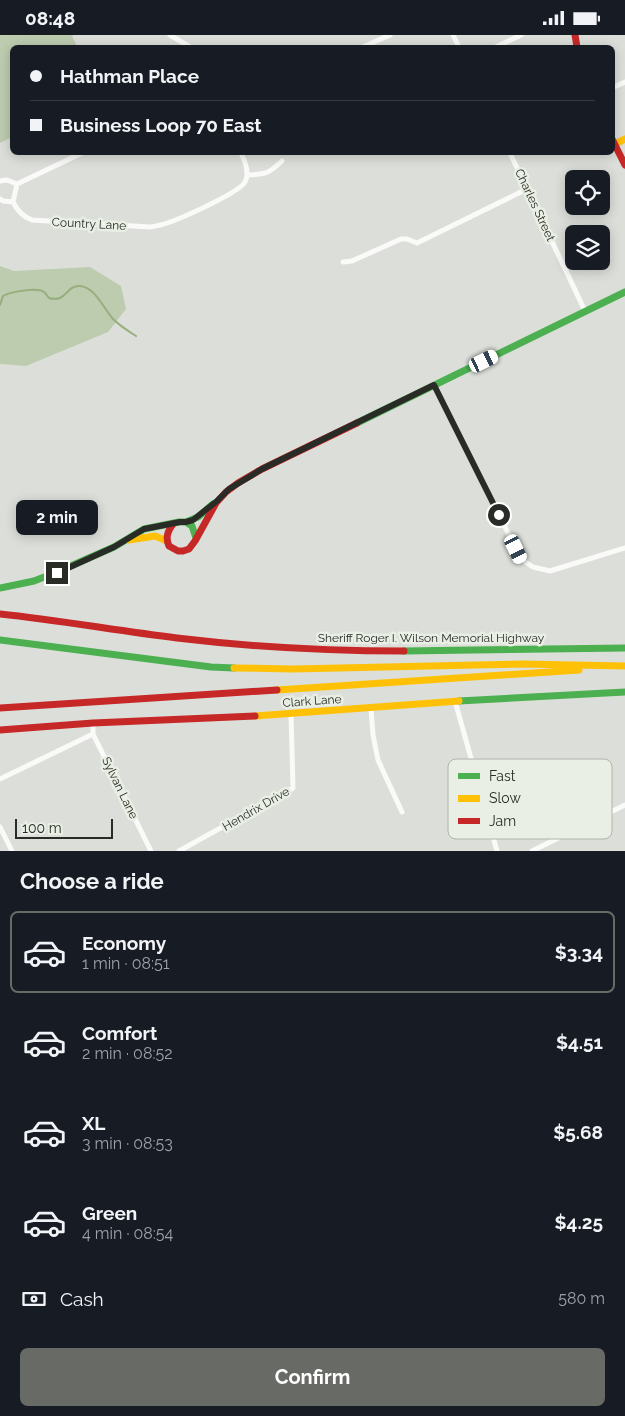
<!DOCTYPE html>
<meta charset="utf-8">
<style>
:root{--surface:#171b24;--page:#20242c;--text:#f1f3f6;--muted:#9ea1a6;--line:#363941;--accent:#686a65}
body{margin:0;font-family:Raleway,sans-serif;background:var(--page);color:var(--text);height:100vh;display:flex;flex-direction:column;font-size:19px;white-space:nowrap}
*{box-sizing:border-box;margin:0}
p{font-size:16px;color:var(--muted)}
.icon{flex:none;width:28px;height:28px;fill:none;stroke:currentColor;stroke-width:2;stroke-linecap:round;stroke-linejoin:round}
.map{position:relative;height:816px;overflow:hidden}
.sheet{display:flex;flex-direction:column;background:var(--surface);flex:1}
.sheet>*{flex:none}
.top-card{position:absolute;left:10px;top:10px;width:605px;height:110px;border-radius:8px;box-shadow:0 2px 12px #0003;display:grid;align-content:center;height:110px;padding:0 20px;background:var(--surface)}
.fabs{position:absolute;left:565px;top:135px;display:grid;gap:10px}
.fabs a{display:grid;place-items:center;width:45px;height:45px;border-radius:8px;background:var(--surface);box-shadow:0 2px 12px #0003;font-size:25px}
.scale{position:absolute;left:15px;bottom:12px;width:98px;box-sizing:border-box;padding-left:5px;border:2px solid #292b27;border-top:0;font-size:14px;line-height:18px;white-space:nowrap;color:#292b27;-webkit-text-stroke:4px #e9efe4;paint-order:stroke}
.end{position:absolute;width:22px;height:22px;margin:-11px;border:6px solid #292b27;background:#fff;box-shadow:0 0 0 2px #fff}
.from{border-radius:50%}
.bubble{position:absolute;height:35px;border-radius:8px;background:var(--surface);box-shadow:0 2px 12px #0003;font-size:16px;font-weight:700;line-height:35px;text-align:center}
.car{position:absolute;width:15px;height:30px;margin:-15px -8px;border-radius:6px;box-shadow:0 0 4px 1px #0007;background:linear-gradient(#fff 24%,#345 0 40%,#fff 0 76%,#345 0 86%,#fff 0)}
.top-card b{display:flex;align-items:center;gap:18px;height:48px;font-size:19px}
.top-card b+b{border-top:1px solid var(--line)}
.top-card i{width:12px;height:12px;background:var(--text)}
ul{padding:0;list-style:none}
li{display:flex;align-items:center;gap:15px;height:82px;margin:0 10px 8px;padding:0 10px;border:2px solid transparent;border-radius:8px}
li div{flex:1}
li b{display:block;font-size:19px}
li em{font-style:normal;font-weight:700}
li.current{border-color:var(--accent)}
li>.icon{width:45px;height:45px;stroke-width:1.5}
h2{padding:0 20px;font-size:22px;line-height:60px}
.pay{display:flex;align-items:center;gap:12px;height:55px;padding:0 20px;font-size:19px}
.pay p{margin-inline-start:auto}
.cta{display:flex;gap:10px;margin-top:auto;padding:10px 20px}
.cta a{flex:1;height:58px;border-radius:8px;background:var(--accent);color:#fff;font-size:20px;font-weight:700;line-height:58px;text-align:center}
.status{display:flex;justify-content:space-between;align-items:center;height:35px;padding:0 25px;background:var(--surface);direction:ltr}
.status svg{height:14px;fill:currentColor}
.map>svg:first-child{display:block}
</style>
<div class="status"><b>08:48</b><svg viewBox="0 0 49 12"><path d="M0 12V9h3v3zM5 12V6h3v6zM10 12V3h3v9zM15 12V0h3v12zM26 1h20v11H26zM47 4h2v5h-2z"/></svg></div>
<div class="map">
<svg width="625" height="816" viewBox="0 0 625 816">
<rect width="100%" height="100%" fill="#dcdfd9"/>
<path fill="#bdcbaf" d="M0,0H74L72,1L77,12H12V102L0,108Z
M0,231L14,236L90,232L121,251L126,274L108,297L26,331L0,329Z"/>
<g fill="none" stroke-linecap="round" stroke-linejoin="round">
<path stroke="#97ae7d" stroke-width="2" d="M0,270L3,261C10,257 37,252 44,257C46,258 47,261 49,263C67,268 66,250 80,251C95,252 104,274 113,284C120,291 128,296 136,301"/>
<path stroke="#fafaf9" stroke-width="5" d="M170,0L190,12
M453,0L459,12
M363,12L390,0
M496,12L521,0
M612,53L625,47
M82,118L17,149L13,167C18,176 22,181 32,185L150,192C158,191 165,189 173,186C186,181 240,157 245,147C250,138 245,126 241,118
M510,118L585,276
M248,140C266,139 268,139 282,126
M0,146L7,145L17,149
M0,164L3,166L13,167
M343,227L352,226L401,204H407L417,208L527,154
M434,350L521,524L533,532L550,536L625,513
M455,666L497,816
M371,673L373,700L378,725L402,777
M93,688V699L151,816
M0,744L93,699
M0,792L12,816
M179,816L293,753L291,679
M532,816L625,770"/>
<path stroke="#4caf50" stroke-width="7" d="M357,388L625,257
M186,487L198,482L213,469
M0,553L34,546L57,537L114,512L144,494L179,487H186L192,491L196,503
M0,605L211,632L234,633
M404,616L625,613
M459,666L625,657"/>
<path stroke="#ffc107" stroke-width="7" d="M615,109L625,104
M129,505L155,501L167,506
M234,633L293,634L523,629L625,631
M277,655L579,635
M255,681L459,666"/>
<path stroke="#c62828" stroke-width="7" d="M575,0L577,12
M612,104L625,130
M173,489C168,496 165,502 169,511L178,516H183L189,514L195,506L216,468L226,457L238,448L262,434L357,388
M0,579C59,585 118,596 177,603C252,612 328,616 404,616
M0,673L277,655
M0,695L93,688L255,681"/>
</g>
<g fill="none" stroke-linecap="round" stroke-linejoin="round">
<path stroke="#292b27" stroke-width="6" d="M57,538L114,512L144,494L180,487H186L193,485L217,466L229,454L262,434L434,350L499,480"/>
</g>
<g text-anchor="middle" dominant-baseline="central" stroke-width="5" stroke-linejoin="round" paint-order="stroke">
<g font-size="12" fill="#292b27" stroke="#e9efe4">
<text transform="translate(535 170) rotate(65)">Charles Street</text>
<text transform="translate(89 189) rotate(3)">Country Lane</text>
<text x="431" y="603">Sheriff Roger I. Wilson Memorial Highway</text>
<text transform="translate(312 666) rotate(-4)">Clark Lane</text>
<text transform="translate(120 753) rotate(64)">Sylvan Lane</text>
<text transform="translate(256 774) rotate(-30)">Hendrix Drive</text>
</g>
</g>
<rect x="448" y="724" width="164" height="80" rx="8" fill="#e9efe4" stroke="#afb4ab" stroke-width="1"/>
<rect x="458" y="738" width="22" height="6" fill="#4caf50"/>
<rect x="458" y="760" width="22" height="7" fill="#ffc107"/>
<rect x="458" y="783" width="22" height="6" fill="#c62828"/>
<g font-size="14" fill="#292b27">
<text x="489" y="746">Fast</text>
<text x="489" y="768">Slow</text>
<text x="489" y="791">Jam</text>
</g>
</svg>
<div class="fabs">
<a><svg class="icon" aria-label="locate" viewBox="0 0 24 24"><circle cx="12" cy="12" r="6"/><path d="M12 2v4M12 18v4M2 12h4M18 12h4"/></svg></a>
<a><svg class="icon" aria-label="layers" viewBox="0 0 24 24"><path d="M12 4l9 5-9 5-9-5zM3 14l9 5 9-5"/></svg></a>
</div>
<div class="scale">100 m</div>
<i class="end from" style="left:499px;top:480px"></i>
<i class="end" style="left:57px;top:538px"></i>
<div class="bubble" style="left:16px;top:465px;width:82px">2 min</div>
<i class="car" style="left:484px;top:326px;rotate:64deg"></i>
<i class="car" style="left:516px;top:514px;rotate:154deg"></i>
<div class="top-card">
<b><i class="from"></i>Hathman Place</b>
<b><i></i>Business Loop 70 East</b>
</div>
</div>
<section class="sheet">
<h2>Choose a ride</h2>
<ul>
<li class="current"><svg class="icon" aria-label="car" viewBox="0 0 24 24"><path d="M5 17H2v-5l4-1 3-4h7l3 4 3 1v5h-3M9 17h6M6 11h13"/><circle cx="7" cy="17" r="2"/><circle cx="17" cy="17" r="2"/></svg><div><b>Economy</b><p>1 min · 08:51</p></div><em>$3.34</em></li>
<li><svg class="icon" aria-label="car" viewBox="0 0 24 24"><path d="M5 17H2v-5l4-1 3-4h7l3 4 3 1v5h-3M9 17h6M6 11h13"/><circle cx="7" cy="17" r="2"/><circle cx="17" cy="17" r="2"/></svg><div><b>Comfort</b><p>2 min · 08:52</p></div><em>$4.51</em></li>
<li><svg class="icon" aria-label="car" viewBox="0 0 24 24"><path d="M5 17H2v-5l4-1 3-4h7l3 4 3 1v5h-3M9 17h6M6 11h13"/><circle cx="7" cy="17" r="2"/><circle cx="17" cy="17" r="2"/></svg><div><b>XL</b><p>3 min · 08:53</p></div><em>$5.68</em></li>
<li><svg class="icon" aria-label="car" viewBox="0 0 24 24"><path d="M5 17H2v-5l4-1 3-4h7l3 4 3 1v5h-3M9 17h6M6 11h13"/><circle cx="7" cy="17" r="2"/><circle cx="17" cy="17" r="2"/></svg><div><b>Green</b><p>4 min · 08:54</p></div><em>$4.25</em></li>
</ul>
<div class="pay"><svg class="icon" aria-label="cash" viewBox="0 0 24 24"><path d="M3 7h18v10H3z"/><circle cx="12" cy="12" r="2"/></svg>Cash<p>580 m</p></div>
<div class="cta"><a>Confirm</a></div>
</section>
